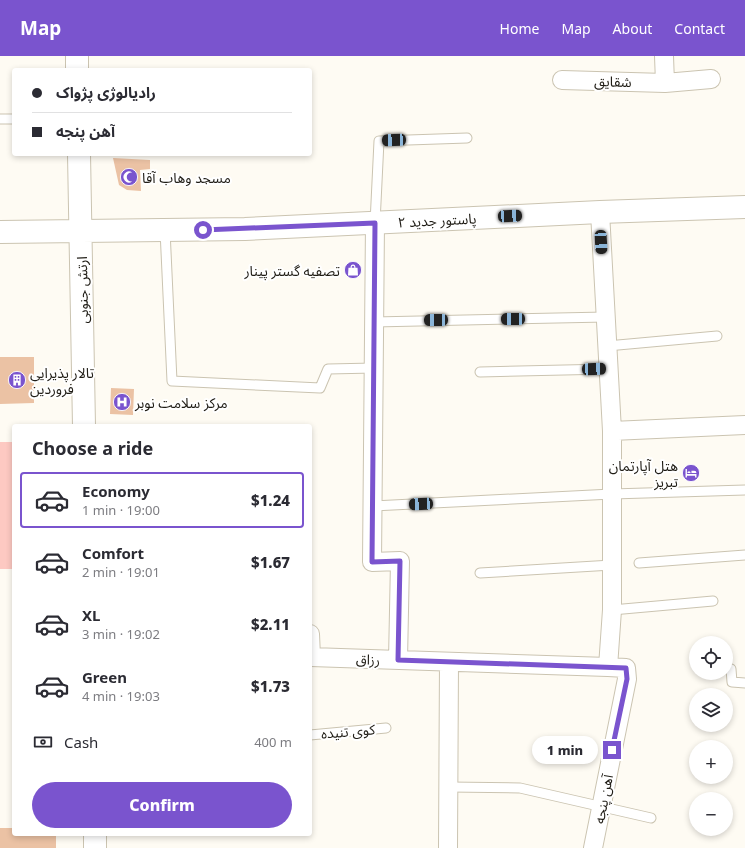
<!DOCTYPE html>
<meta charset="utf-8">
<style>
:root{--surface:#fff;--page:#f7f7f7;--text:#2b2b33;--muted:#7c7c81;--line:#e1e1e2;--accent:#7a54ce}
body{margin:0;font-family:"Noto Sans","Noto Sans Arabic",sans-serif;background:var(--page);color:var(--text);height:100vh;display:flex;flex-direction:column;font-size:15px;white-space:nowrap}
*{box-sizing:border-box;margin:0}
p{font-size:13px;color:var(--muted)}
.icon{flex:none;width:22px;height:22px;fill:none;stroke:currentColor;stroke-width:2;stroke-linecap:round;stroke-linejoin:round}
.map{position:relative;flex:1;overflow:hidden}
.side{position:absolute;left:12px;top:368px;width:300px;height:412px;display:flex;flex-direction:column;background:var(--surface);border-radius:4px;box-shadow:0 2px 6px #0003}
.side>*{flex:none}
.hud{position:absolute;left:12px;top:12px;width:300px;height:88px;border-radius:4px;box-shadow:0 2px 6px #0003;display:grid;align-content:center;height:88px;padding:0 20px;background:var(--surface)}
.tools{position:absolute;left:689px;top:580px;display:grid;gap:8px}
.tools a{display:grid;place-items:center;width:44px;height:44px;border-radius:50%;background:var(--surface);box-shadow:0 2px 6px #0003;font-size:20px}
.end{position:absolute;width:18px;height:18px;margin:-9px;border:5px solid #7a54ce;background:#fff;box-shadow:0 0 0 2px #fff}
.from{border-radius:50%}
.bubble{position:absolute;height:28px;border-radius:14px;background:var(--surface);box-shadow:0 2px 6px #0003;font-size:13px;font-weight:800;line-height:28px;text-align:center}
.car{position:absolute;width:12px;height:24px;margin:-12px -6px;border-radius:5px;box-shadow:0 0 3px 1px #0007;background:linear-gradient(#222 24%,#8ab4d8 0 40%,#222 0 76%,#8ab4d8 0 86%,#222 0)}
.hud b{display:flex;align-items:center;gap:14px;height:38px;font-size:15px}
.hud b+b{border-top:1px solid var(--line)}
.hud i{width:10px;height:10px;background:var(--text)}
ul{padding:0;list-style:none}
li{display:flex;align-items:center;gap:12px;height:56px;margin:0 8px 6px;padding:0 12px;border:2px solid transparent;border-radius:4px}
li div{flex:1}
li b{display:block;font-size:15px}
li em{font-style:normal;font-weight:800}
li.selected{border-color:var(--accent)}
li>.icon{width:36px;height:36px;stroke-width:1.5}
h2{padding:0 20px;font-size:18px;line-height:48px}
.pay{display:flex;align-items:center;gap:10px;height:44px;padding:0 20px;font-size:15px}
.pay p{margin-inline-start:auto}
.primary-button{display:flex;gap:8px;margin-top:auto;padding:8px 20px}
.primary-button a{flex:1;height:46px;border-radius:24px;background:var(--accent);color:#fff;font-size:16px;font-weight:800;line-height:46px;text-align:center}
header{display:flex;align-items:center;gap:24px;box-sizing:border-box;height:56px;padding:0 20px;background:var(--accent);color:#fff}
header strong{font-size:19px}
nav{display:flex;gap:22px;margin-inline-start:auto;font-size:14px}
.map>svg:first-child{display:block}
</style>
<header>
<strong>Map</strong>
<nav><a>Home</a><a>Map</a><a>About</a><a>Contact</a></nav>
</header>
<div class="map">
<svg width="745" height="792" viewBox="0 0 745 792">
<rect width="100%" height="100%" fill="#fefbf3"/>
<path fill="#fdc9c2" d="M0,386H14V513H0Z"/>
<path fill="#ebc2a4" d="M113,102L150,104V113L140,114L141,135L127,134L119,129Z
M0,301H34V347L0,348Z
M111,332L134,333L133,359L110,358Z
M0,772H14V778H56V792H0Z"/>
<g fill="none" stroke-linecap="round" stroke-linejoin="round">
<defs>
<path id="service" d="M0,63H14
M375,167L379,85L467,82
M165,174L172,325L320,332L328,313L374,312
M374,266L606,261
M607,290L717,280
M480,316L609,313
M373,450L612,438L745,434
M639,507L745,499
M480,517L612,509
M612,554L713,545
M731,613L732,626L745,627
M310,679L386,672
M449,731L520,732L651,762"/>
<path id="minor" d="M664,0L665,27L711,23
M562,24L665,27
M375,167L372,506L400,505L398,604
M612,375L745,369
M310,578L311,601L608,611
M448,792L449,606
M593,792L627,623L626,612L608,611L612,554V375L600,156"/>
<path id="primary" d="M77,0V14
M79,98L84,370
M0,176L245,173L600,156L745,151
M95,778V792"/>
</defs>
<use href="#service" stroke="#cbc4b1" stroke-width="11"/>
<use href="#minor" stroke="#cbc4b1" stroke-width="20"/>
<use href="#primary" stroke="#cbc4b1" stroke-width="24"/>
<use href="#service" stroke="#fff" stroke-width="9"/>
<use href="#minor" stroke="#fff" stroke-width="18"/>
<use href="#primary" stroke="#fff" stroke-width="22"/>
</g>
<g fill="none" stroke-linecap="round" stroke-linejoin="round">
<path stroke="#7a54ce" stroke-width="5" d="M203,174L375,167L372,506L400,505L398,604L626,612L627,623L612,694"/>
</g>
<defs>
<symbol id="mosque-disc" viewBox="-11 -11 22 22"><circle r="9.5" fill="#7a54ce" stroke="#fff"/><path d="M3.5-4.9A6 6 0 1 0 3.5 4.9A5 5 0 1 1 3.5-4.9Z" fill="#fff"/></symbol>
<symbol id="shop-disc" viewBox="-11 -11 22 22"><circle r="9.5" fill="#7a54ce" stroke="#fff"/><path d="M-5-2.5h2.3a2.7 3.5 0 0 1 5.4 0H5L5.5 6h-11ZM-1.5-2.5h3a1.5 2.3 0 0 0-3 0Z" fill="#fff"/></symbol>
<symbol id="building-disc" viewBox="-11 -11 22 22"><circle r="9.5" fill="#7a54ce" stroke="#fff"/><path d="M-4-6H4V6H1V3H-1V6H-4ZM-2.5-4.3h1.7v1.8h-1.7ZM.8-4.3h1.7v1.8H.8ZM-2.5-1h1.7V.8h-1.7ZM.8-1h1.7V.8H.8Z" fill="#fff"/></symbol>
<symbol id="hospital-disc" viewBox="-11 -11 22 22"><circle r="9.5" fill="#7a54ce" stroke="#fff"/><path d="M-5-5h3v3.5h4V-5h3V5h-3V1.5h-4V5h-3Z" fill="#fff"/></symbol>
<symbol id="hotel-disc" viewBox="-11 -11 22 22"><circle r="9.5" fill="#7a54ce" stroke="#fff"/><path d="M-6-4.5h1.5V1H6V5H4.5V3h-9V5H-6ZM-4 0a1.8 1.8 0 1 1 3.6 0ZM.5 0V-2.5h3Q6-2.5 6 0Z" fill="#fff"/></symbol>
</defs>
<g fill-rule="evenodd">
<use href="#mosque-disc" x="119" y="111" width="20" height="20"/>
<use href="#shop-disc" x="343" y="204" width="20" height="20"/>
<use href="#building-disc" x="7" y="314" width="20" height="20"/>
<use href="#hospital-disc" x="112" y="336" width="20" height="20"/>
<use href="#hotel-disc" x="681" y="407" width="20" height="20"/>
</g>
<g text-anchor="middle" dominant-baseline="central" stroke-width="4" stroke-linejoin="round" paint-order="stroke">
<g font-size="14" fill="#1f1c15" stroke="#fff">
<text transform="translate(613 25) rotate(2)">شقایق</text>
<text transform="translate(437 164) rotate(-3)">پاستور جدید ۲</text>
<text transform="translate(82 234) rotate(-91)">ارتش جنوبی</text>
<text transform="translate(368 603) rotate(2)">رزاق</text>
<text transform="translate(348 675) rotate(-5)">کوی تنیده</text>
<text transform="translate(603 743) rotate(-79)">آهن پنجه</text>
</g>
<g font-size="14" fill="#1f1c15" stroke="#fff" text-anchor="start">
<text x="142" y="121">مسجد وهاب آقا</text>
<text x="340" y="214" text-anchor="end">تصفیه گستر پینار</text>
<text x="30" y="316">تالار پذیرایی<tspan x="30" dy="16">فروردین</tspan></text>
<text x="135" y="346">مرکز سلامت نوبر</text>
<text x="678" y="409" text-anchor="end">هتل آپارتمان<tspan x="678" dy="16">تبریز</tspan></text>
</g>
</g>
</svg>
<div class="tools">
<a><svg class="icon" aria-label="locate" viewBox="0 0 24 24"><circle cx="12" cy="12" r="6"/><path d="M12 2v4M12 18v4M2 12h4M18 12h4"/></svg></a>
<a><svg class="icon" aria-label="layers" viewBox="0 0 24 24"><path d="M12 4l9 5-9 5-9-5zM3 14l9 5 9-5"/></svg></a>
<a>+</a>
<a>−</a>
</div>
<i class="end from" style="left:203px;top:174px"></i>
<i class="end" style="left:612px;top:694px"></i>
<div class="bubble" style="left:532px;top:680px;width:66px">1 min</div>
<i class="car" style="left:394px;top:84px;rotate:268deg"></i>
<i class="car" style="left:510px;top:160px;rotate:87deg"></i>
<i class="car" style="left:601px;top:186px;rotate:177deg"></i>
<i class="car" style="left:513px;top:263px;rotate:269deg"></i>
<i class="car" style="left:436px;top:264px;rotate:269deg"></i>
<i class="car" style="left:594px;top:313px;rotate:88deg"></i>
<i class="car" style="left:421px;top:448px;rotate:267deg"></i>
<div class="hud">
<b><i class="from"></i>رادیالوژی پژواک</b>
<b><i></i>آهن پنجه</b>
</div>
<section class="side">
<h2>Choose a ride</h2>
<ul>
<li class="selected"><svg class="icon" aria-label="car" viewBox="0 0 24 24"><path d="M5 17H2v-5l4-1 3-4h7l3 4 3 1v5h-3M9 17h6M6 11h13"/><circle cx="7" cy="17" r="2"/><circle cx="17" cy="17" r="2"/></svg><div><b>Economy</b><p>1 min · 19:00</p></div><em>$1.24</em></li>
<li><svg class="icon" aria-label="car" viewBox="0 0 24 24"><path d="M5 17H2v-5l4-1 3-4h7l3 4 3 1v5h-3M9 17h6M6 11h13"/><circle cx="7" cy="17" r="2"/><circle cx="17" cy="17" r="2"/></svg><div><b>Comfort</b><p>2 min · 19:01</p></div><em>$1.67</em></li>
<li><svg class="icon" aria-label="car" viewBox="0 0 24 24"><path d="M5 17H2v-5l4-1 3-4h7l3 4 3 1v5h-3M9 17h6M6 11h13"/><circle cx="7" cy="17" r="2"/><circle cx="17" cy="17" r="2"/></svg><div><b>XL</b><p>3 min · 19:02</p></div><em>$2.11</em></li>
<li><svg class="icon" aria-label="car" viewBox="0 0 24 24"><path d="M5 17H2v-5l4-1 3-4h7l3 4 3 1v5h-3M9 17h6M6 11h13"/><circle cx="7" cy="17" r="2"/><circle cx="17" cy="17" r="2"/></svg><div><b>Green</b><p>4 min · 19:03</p></div><em>$1.73</em></li>
</ul>
<div class="pay"><svg class="icon" aria-label="cash" viewBox="0 0 24 24"><path d="M3 7h18v10H3z"/><circle cx="12" cy="12" r="2"/></svg>Cash<p>400 m</p></div>
<div class="primary-button"><a>Confirm</a></div>
</section>
</div>
